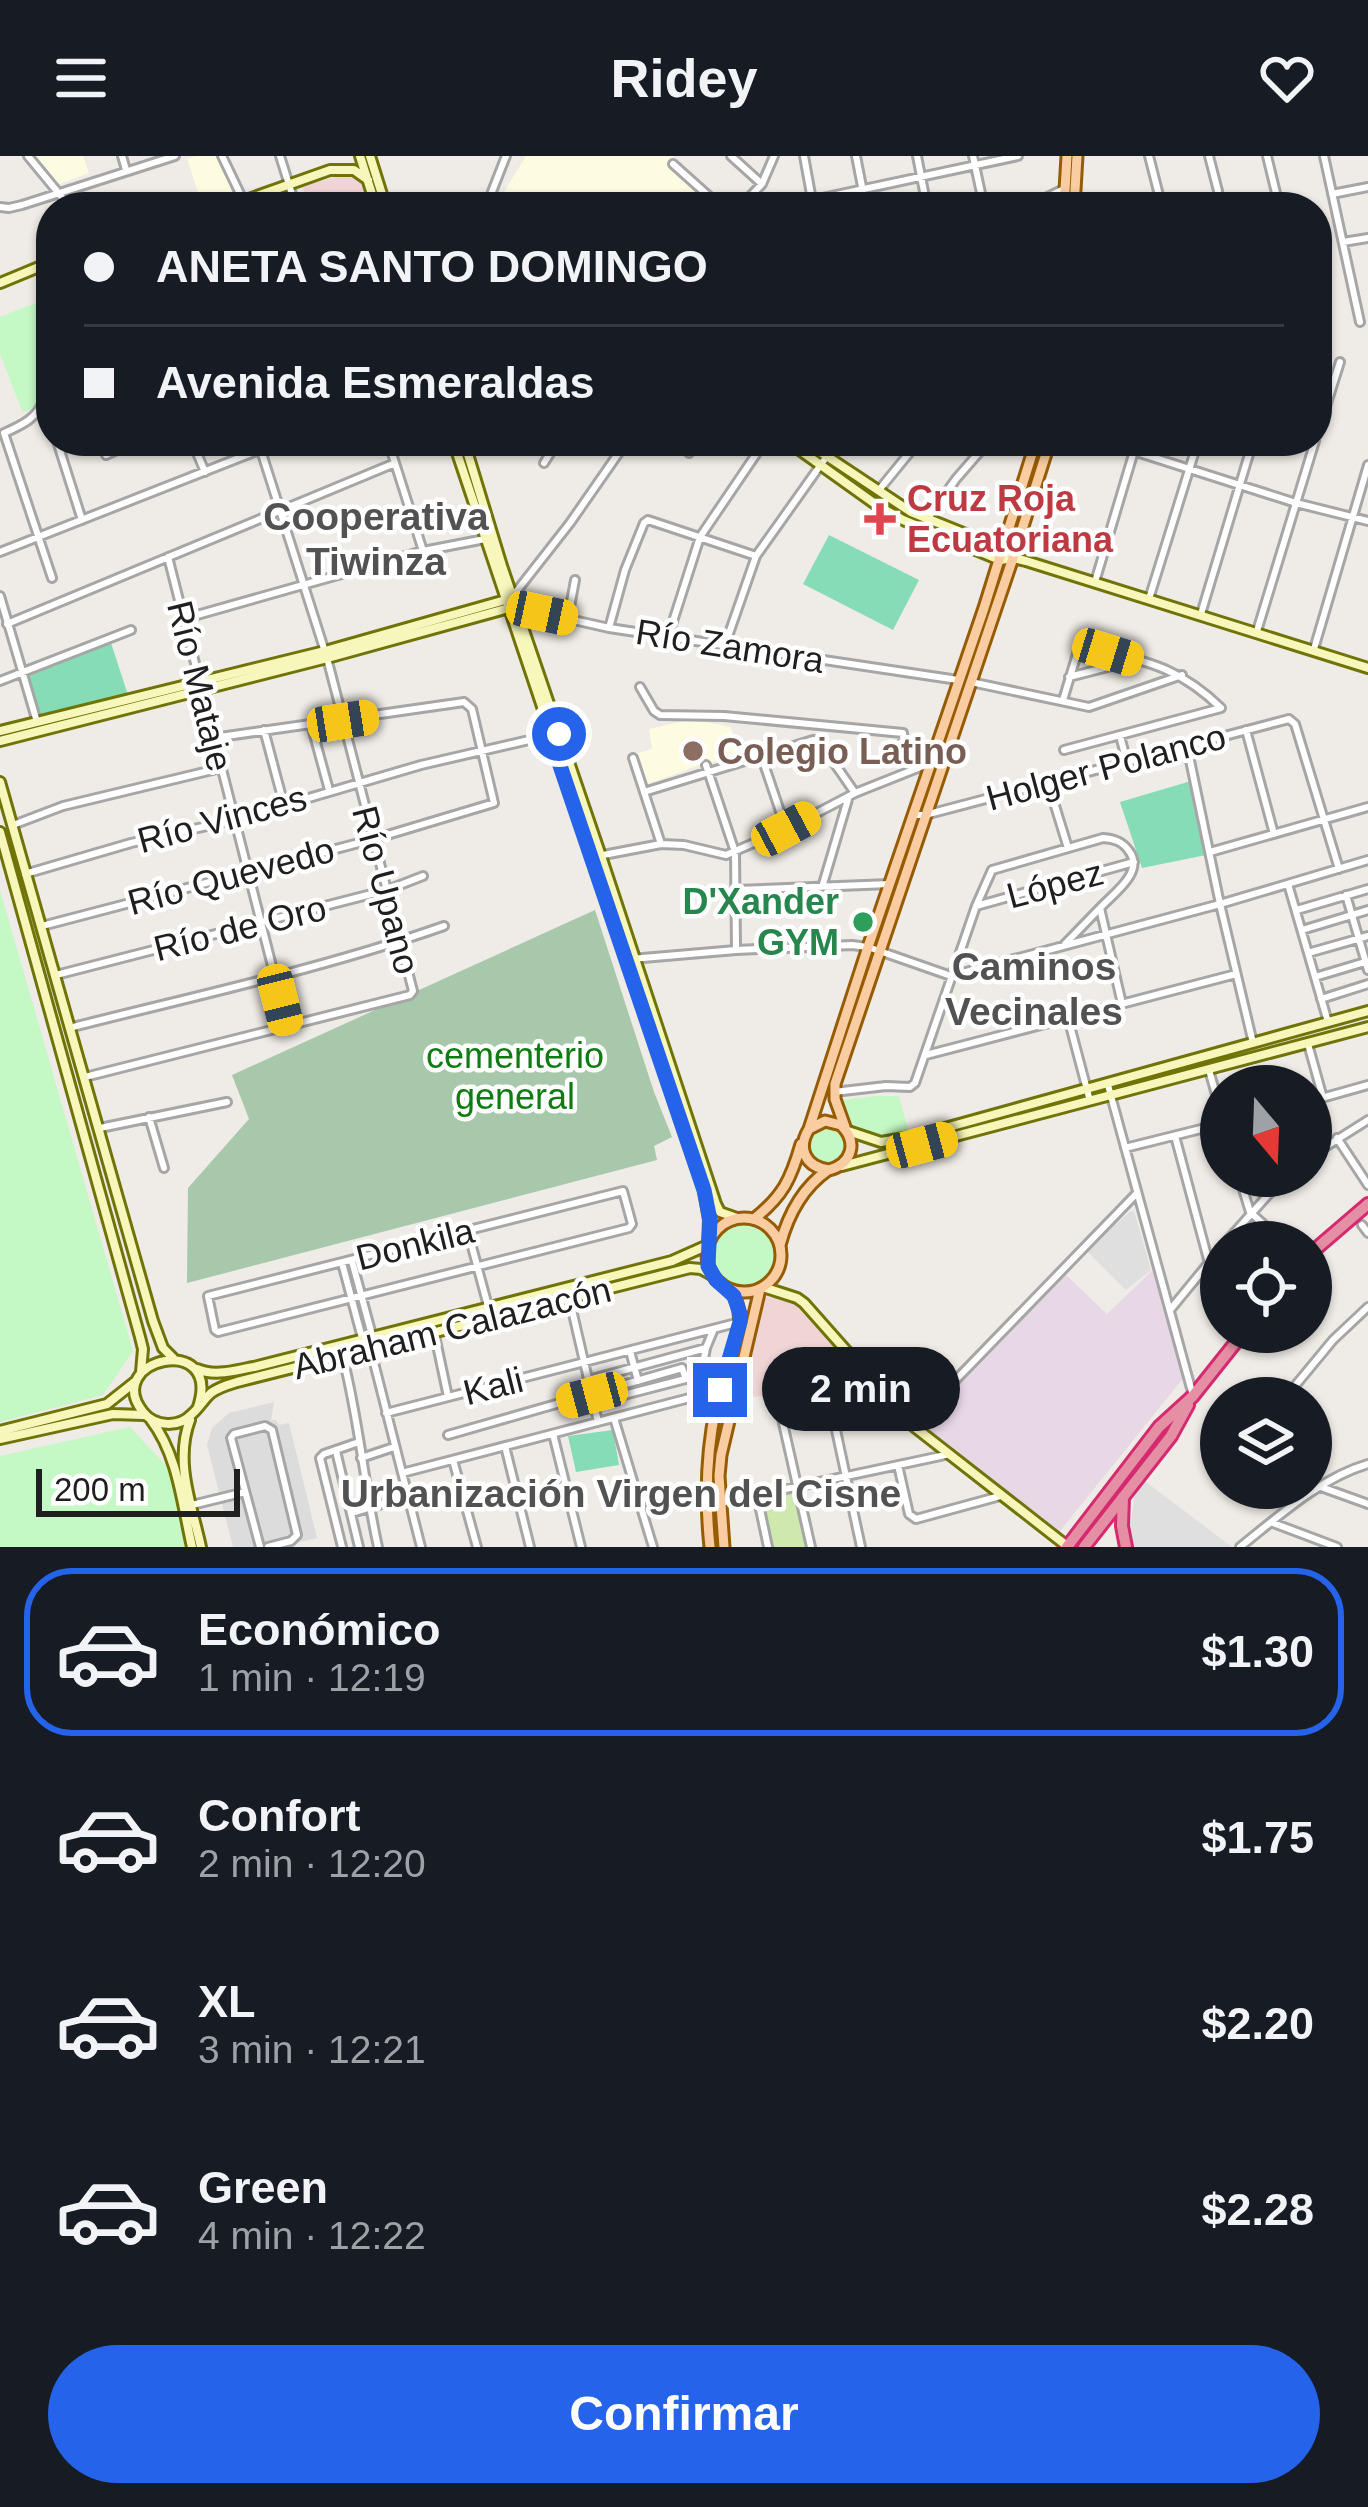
<!DOCTYPE html>
<html lang="es">
<meta charset="utf-8">
<style>
:root{--surface:#171b24;--page:#242831;--text:#f1f3f6;--muted:#9ea1a6;--line:#363941;--accent:#2563eb}
body{margin:0;font-family:Helvetica,sans-serif;background:var(--page);color:var(--text);height:100vh;display:flex;flex-direction:column;font-size:45px;white-space:nowrap}
*{box-sizing:border-box;margin:0}
p{font-size:39px;color:var(--muted)}
.icon{flex:none;width:66px;height:66px;fill:none;stroke:currentColor;stroke-width:2;stroke-linecap:round;stroke-linejoin:round}
.map{position:relative;height:1391px;overflow:hidden}
.panel{display:flex;flex-direction:column;background:var(--surface);flex:1}
.panel>*{flex:none}
.banner{position:absolute;left:36px;top:36px;width:1296px;height:264px;border-radius:48px;box-shadow:0 3px 9px #0004;display:grid;align-content:center;height:264px;padding:0 48px;background:var(--surface)}
.needle{width:78px;rotate:161deg}
.controls{position:absolute;left:1200px;top:909px;display:grid;gap:24px}
.controls a{display:grid;place-items:center;width:132px;height:132px;border-radius:50%;background:var(--surface);box-shadow:0 3px 9px #0004;font-size:60px}
.scale{position:absolute;left:36px;bottom:30px;width:204px;box-sizing:border-box;padding-left:12px;border:6px solid #1f1f1f;border-top:0;font-size:33px;line-height:42px;white-space:nowrap;color:#1f1f1f;-webkit-text-stroke:9px #fff;paint-order:stroke}
.end{position:absolute;width:54px;height:54px;margin:-27px;border:15px solid #2563eb;background:#fff;box-shadow:0 0 0 6px #fff}
.from{border-radius:50%}
.bubble{position:absolute;height:84px;border-radius:42px;background:var(--surface);box-shadow:0 3px 9px #0004;font-size:39px;font-weight:800;line-height:84px;text-align:center}
.car{position:absolute;width:36px;height:72px;margin:-36px -18px;border-radius:15px;box-shadow:0 0 9px 3px #0007;background:linear-gradient(#f5c518 24%,#345 0 40%,#f5c518 0 76%,#345 0 86%,#f5c518 0)}
.banner b{display:flex;align-items:center;gap:42px;height:114px;font-size:45px}
.banner b+b{border-top:3px solid var(--line)}
.banner i{width:30px;height:30px;background:var(--text)}
ul{padding:21px 0 0;list-style:none}
li{display:flex;align-items:center;gap:36px;height:168px;margin:0 24px 18px;padding:0 24px;border:6px solid transparent;border-radius:48px}
li div{flex:1}
li b{display:block;font-size:45px}
li em{font-style:normal;font-weight:800}
li.active{border-color:var(--accent)}
li>.icon{width:108px;height:108px;stroke-width:1.5}
.primary-button{display:flex;gap:24px;margin-top:auto;padding:24px 48px}
.primary-button a{flex:1;height:138px;border-radius:72px;background:var(--accent);color:#fff;font-size:48px;font-weight:800;line-height:138px;text-align:center}
header{display:flex;justify-content:space-between;align-items:center;height:156px;padding:0 48px;background:var(--surface);font-size:54px;font-weight:800}
.map>svg:first-child{display:block}
</style>
<header><svg class="icon" aria-label="menu" viewBox="0 0 24 24"><path d="M4 6h16M4 12h16M4 18h16"/></svg>Ridey<svg class="icon" aria-label="heart" viewBox="0 0 24 24"><path d="M12 20l-8-8c-3-5 5-10 8-4 3-6 11-1 8 4z"/></svg></header>
<div class="map">
<svg width="1368" height="1391" viewBox="0 0 1368 1391">
<rect width="100%" height="100%" fill="#efebe6"/>
<path fill="#dddcdc" d="M274,1246L271,1264H276L279,1269L289,1267L317,1382L279,1391H233L207,1289L212,1272L229,1257Z"/>
<path fill="#f0d5d6" d="M352,20L363,25L373,51H310L302,30L336,21Z
M757,1140L793,1144L799,1148L865,1221L737,1244Z"/>
<path fill="#e8d8e6" d="M1156,1111L1185,1220L1056,1380L917,1266L1065,1118L1107,1158Z"/>
<path fill="#fefce0" d="M36,0H83L89,17L59,28Z
M195,0H217L236,41L203,51L187,3Z
M526,0H674L670,7L708,42L700,51H490L503,38Z
M692,563L730,571L743,599L697,610L648,628L638,597L652,593L649,573Z"/>
<path fill="#cee8ad" d="M797,1330L810,1391H768L757,1339Z"/>
<path fill="#a7c8aa" d="M595,754L654,936L672,981L654,990L657,1004L187,1127L188,1032L249,963L232,919Z"/>
<path fill="#c4f8c5" d="M51,141V199L42,216L39,242L34,251L23,257L0,198V161Z
M0,734L133,1195L103,1239L0,1266Z
M877,940H899L909,977L883,983L852,973L842,944Z
M807 989a20 20 0 1 1 40 0a20 20 0 1 1-40 0Z
M714 1100a31 31 0 1 1 62 0a31 31 0 1 1-62 0Z
M130,1271L172,1316L188,1391H0V1300Z"/>
<path fill="#86dcb5" d="M829,379L919,424L893,474L803,428Z
M111,487L129,542L40,563L28,520Z
M1191,625L1206,699L1142,712L1120,646Z
M613,1274L619,1309L576,1316L568,1280Z"/>
<path fill="#dfdfdf" d="M1131,1055H1134L1151,1114L1126,1134L1086,1094Z
M1138,1320L1232,1391H1133L1130,1370Z"/>
<g fill="none" stroke-linecap="round" stroke-linejoin="round">
<defs>
<path id="street" d="M28,0L70,51
M122,0L126,14
M222,0L244,46
M280,0L296,51
M731,0L762,28
M804,0L812,44
M856,0L866,51
M917,0L927,51
M973,0L984,51
M1149,0L1162,51
M1209,0L1218,35
M1267,0L1276,37
M1324,0L1360,166
M673,8L721,51
M1332,38L1368,31
M0,51L9,52L22,49L175,0
M486,51L506,0
M740,51L762,28L774,0
M780,51L1018,0
M1027,51L1064,33
M1343,86L1368,82
M51,210C45,222 46,230 44,242C39,262 20,270 4,277L52,422
M45,247L51,267
M1317,279L1340,206
M57,285L82,364
M192,285L205,316
M388,285L423,395
M1102,285L1296,347L1368,365
M689,297L697,285
M106,299L136,285
M544,307L558,285
M879,334L919,285
M928,362L956,323L989,285
M0,396L282,285
M168,401L287,869
M1095,426L1137,285
M0,440L37,566
M512,441L570,367L627,285
M1149,443L1198,285
M516,451L609,472L958,524
M1201,458L1253,285
M568,462L575,424
M183,463L423,395L485,383
M7,468L395,307
M609,472L625,414L644,367L648,364L756,400
M1257,475L1315,285
M668,481L700,381L765,285
M725,489L756,400L827,300
M1314,493L1368,309
M1069,521L1131,505
M0,525L131,474
M971,526L1089,551L1182,519
M640,531L654,555L660,559L724,560L903,577L904,595L921,610
M1063,544L1080,488C1140,505 1175,507 1221,552L1064,594
M311,568L329,634
M264,574L284,649
M1246,574L1274,678
M1120,580L1127,606
M1187,590L1220,748L1253,887
M633,602L661,688
M762,602L786,673
M706,609L735,696L736,793
M1048,627L1068,692
M644,636L813,584L819,585L855,637
M915,659H925L1289,563L1295,568L1339,713
M13,669L63,650L221,612
M1210,696L1368,651
M598,700L661,688L684,689L726,699L786,673L855,637L928,608
M25,718L131,687L234,664L421,609L555,578
M823,728L849,640
M1288,728L1328,866
M737,734L890,728
M1346,739L1368,814
M976,750L1134,706
M1297,754L1368,733
M42,770L374,683L494,647L472,553L464,546L213,582
M1302,774L1368,754
M1065,788L1100,752
M1308,797L1368,780
M631,803L736,794L852,789L868,791L951,820L1220,748L1368,704
M56,819L387,734L423,720
M1315,821L1365,806
M1321,843L1368,828
M1068,862L1090,945
M69,872C194,840 322,813 444,770
M1308,888L1323,942
M926,899L1236,818
M1209,914L1221,956
M85,921L410,839L413,835L327,502L258,285
M1108,929L1192,1236
M834,936L886,930L910,931L915,927L976,750L992,714L1103,682C1114,683 1122,685 1129,695C1145,716 1114,737 1100,752L1122,848
M1311,945L1368,929
M149,961L164,1012
M100,972L227,946
M1175,980L1209,1107
M1337,982L1368,1029
M1125,992L1221,968
M1311,1000L1368,964
M1239,1020L1250,1056L1283,1086
M623,1035L632,1068L629,1072L218,1176L215,1174L208,1140Z
M1362,1069L1368,1077
M468,1076L488,1150
M1226,1086L1285,1020
M352,1105L372,1179
M342,1107L362,1182
M570,1145L598,1266
M1170,1154L1221,1092
M434,1175L448,1241
M370,1191L421,1391
M630,1195L638,1225
M343,1202C359,1264 364,1328 378,1391
M701,1218L706,1192
M588,1224L706,1192L713,1175
M1285,1242L1333,1184L1368,1151
M593,1247L701,1219L725,1218
M386,1257L740,1166
M614,1262L653,1391
M912,1269L1137,1037
M553,1278L581,1391
M448,1279L682,1212L686,1223
M505,1290L530,1391
M336,1295L359,1391
M361,1302L394,1291
M453,1304L477,1391
M898,1309L909,1358L916,1363L1000,1340
M402,1317L720,1234
M1321,1331L1368,1348
M757,1339L768,1391
M720,1347L950,1298
M192,1349L245,1336
M352,1357L408,1340
M1273,1367L1337,1391
M260,1391L231,1282L234,1278L265,1270L272,1274L297,1379L291,1385L268,1391
M342,1391L320,1302L324,1298L359,1286
M811,1391L778,1245L784,1240L827,1232L861,1391
M1240,1391C1278,1361 1320,1322 1368,1308"/>
<path id="secondary" d="M360,0L376,51
M370,0L386,51
M226,51L330,14H354L368,24
M0,127L51,106
M453,285L704,1034L709,1064L708,1088
M464,285L502,410L601,700L716,1048L720,1056L737,1062
M787,285L878,350L903,364L1000,404L1013,402L1026,405L1368,512
M804,285L911,356L1003,393
M0,575L325,495L509,443
M0,585L327,502L509,452
M0,626L153,1165L163,1192L173,1202
M0,676L140,1181L143,1193L141,1216
M848,975L881,986L916,980L1368,855
M842,1010L1368,871
M763,1131L797,1142L804,1147L912,1269L1067,1390
M197,1213C215,1221 236,1214 254,1211L672,1105L708,1089
M198,1251C223,1175 101,1203 143,1256C155,1271 179,1272 192,1258C199,1252 204,1243 211,1237C219,1231 227,1229 237,1226L690,1112L701,1113L712,1119
M151,1264C178,1299 182,1348 192,1391
M190,1264C174,1306 192,1349 201,1391
M0,1275L107,1248L136,1225
M0,1283L113,1258L144,1259"/>
<path id="primary" d="M1064,51L1067,0
M1074,51L1077,0
M845,971L835,943V928L1013,402L1050,285
M809,973L825,965L841,969C859,987 851,1008 829,1014C805,1011 797,992 809,973L868,791L984,452L1036,285
M707 1099a37 37 0 1 1 74 0a37 37 0 1 1-74 0Z
M754,1063C783,1040 791,1023 801,988
M780,1089C788,1059 802,1032 828,1014
M710,1391C705,1343 706,1298 716,1251C723,1223 734,1196 739,1169C741,1156 737,1144 730,1134
M724,1391L719,1320L721,1299L760,1133"/>
<path id="highway" d="M1311,1097L1368,1048
M1123,1341L1122,1370L1126,1391
M1067,1391L1159,1271L1193,1240L1244,1176
M1084,1391L1171,1280L1188,1249"/>
</defs>
<use href="#street" stroke="#a6a6a6" stroke-width="12"/>
<use href="#secondary" stroke="#707408" stroke-width="14"/>
<use href="#primary" stroke="#965c04" stroke-width="15"/>
<use href="#highway" stroke="#d62a70" stroke-width="16"/>
<use href="#street" stroke="#fff" stroke-width="6"/>
<use href="#secondary" stroke="#f8f7bb" stroke-width="8"/>
<use href="#primary" stroke="#f9cda1" stroke-width="9"/>
<use href="#highway" stroke="#e58fa5" stroke-width="10"/>
</g>
<g fill="none" stroke-linecap="round" stroke-linejoin="round">
<path stroke="#2563eb" stroke-width="15" d="M559,578L550,580L704,1034L710,1064L708,1110L716,1124L734,1140L740,1158V1166L720,1234"/>
</g>
<path fill="#e0444e" stroke="#fff" stroke-width="4.5" d="M874 345h12v12h12v12h-12v12h-12v-12h-12v-12h12z"/>
<circle fill="#8d6e63" stroke="#fff" stroke-width="4.5" cx="693" cy="595" r="12"/>
<circle fill="#2e9e5b" stroke="#fff" stroke-width="4.5" cx="863" cy="766" r="12"/>
<g text-anchor="middle" dominant-baseline="central" stroke-width="9" stroke-linejoin="round" paint-order="stroke">
<g font-size="36" font-weight="bold" fill="#be3a42" stroke="#fff" text-anchor="start">
<text x="907" y="342">Cruz Roja<tspan x="907" dy="41">Ecuatoriana</tspan></text>
</g>
<g font-size="36" fill="#1f1f1f" stroke="#fff">
<text transform="translate(730 490) rotate(9)">Río Zamora</text>
<text transform="translate(200 530) rotate(76)">Río Mataje</text>
<text transform="translate(1106 611) rotate(-15)">Holger Polanco</text>
<text transform="translate(222 663) rotate(-15)">Río Vinces</text>
<text transform="translate(231 720) rotate(-15)">Río Quevedo</text>
<text transform="translate(1055 728) rotate(-15)">López</text>
<text transform="translate(386 734) rotate(75)">Río Upano</text>
<text transform="translate(240 772) rotate(-14)">Río de Oro</text>
<text transform="translate(415 1088) rotate(-14)">Donkila</text>
<text transform="translate(452 1172) rotate(-14)">Abraham Calazacón</text>
<text transform="translate(493 1230) rotate(-14)">Kali</text>
</g>
<g font-size="36" font-weight="bold" fill="#785e54" stroke="#fff" text-anchor="start">
<text x="717" y="595">Colegio Latino</text>
</g>
<g font-size="36" font-weight="bold" fill="#27864d" stroke="#fff" text-anchor="end">
<text x="839" y="745">D'Xander<tspan x="839" dy="41">GYM</tspan></text>
</g>
<g font-size="36" fill="#0e7c10" stroke="#fff">
<text x="515" y="899">cementerio<tspan x="515" dy="41">general</tspan></text>
</g>
<g font-size="39" font-weight="bold" fill="#525252" stroke="#fff">
<text x="376" y="360">Cooperativa<tspan x="376" dy="45">Tiwinza</tspan></text>
<text x="1034" y="810">Caminos<tspan x="1034" dy="45">Vecinales</tspan></text>
<text x="621" y="1337">Urbanización Virgen del Cisne</text>
</g>
</g>
</svg>
<div class="controls">
<a><svg class="needle" viewBox="-14 -14 28 28"><path d="M0-13l5 13h-10z" fill="#e53935"/><path d="M0 13l5-13h-10z" fill="#9ea1a6"/></svg></a>
<a><svg class="icon" aria-label="locate" viewBox="0 0 24 24"><circle cx="12" cy="12" r="6"/><path d="M12 2v4M12 18v4M2 12h4M18 12h4"/></svg></a>
<a><svg class="icon" aria-label="layers" viewBox="0 0 24 24"><path d="M12 4l9 5-9 5-9-5zM3 14l9 5 9-5"/></svg></a>
</div>
<div class="scale">200 m</div>
<i class="end from" style="left:559px;top:578px"></i>
<i class="end" style="left:720px;top:1234px"></i>
<div class="bubble" style="left:762px;top:1191px;width:198px">2 min</div>
<i class="car" style="left:542px;top:457px;rotate:102deg"></i>
<i class="car" style="left:1108px;top:496px;rotate:107deg"></i>
<i class="car" style="left:343px;top:565px;rotate:81deg"></i>
<i class="car" style="left:786px;top:673px;rotate:62deg"></i>
<i class="car" style="left:280px;top:844px;rotate:166deg"></i>
<i class="car" style="left:922px;top:989px;rotate:75deg"></i>
<i class="car" style="left:592px;top:1239px;rotate:255deg"></i>
<div class="banner">
<b><i class="from"></i>ANETA SANTO DOMINGO</b>
<b><i></i>Avenida Esmeraldas</b>
</div>
</div>
<section class="panel">
<ul>
<li class="active"><svg class="icon" aria-label="car" viewBox="0 0 24 24"><path d="M5 17H2v-5l4-1 3-4h7l3 4 3 1v5h-3M9 17h6M6 11h13"/><circle cx="7" cy="17" r="2"/><circle cx="17" cy="17" r="2"/></svg><div><b>Económico</b><p>1 min · 12:19</p></div><em>$1.30</em></li>
<li><svg class="icon" aria-label="car" viewBox="0 0 24 24"><path d="M5 17H2v-5l4-1 3-4h7l3 4 3 1v5h-3M9 17h6M6 11h13"/><circle cx="7" cy="17" r="2"/><circle cx="17" cy="17" r="2"/></svg><div><b>Confort</b><p>2 min · 12:20</p></div><em>$1.75</em></li>
<li><svg class="icon" aria-label="car" viewBox="0 0 24 24"><path d="M5 17H2v-5l4-1 3-4h7l3 4 3 1v5h-3M9 17h6M6 11h13"/><circle cx="7" cy="17" r="2"/><circle cx="17" cy="17" r="2"/></svg><div><b>XL</b><p>3 min · 12:21</p></div><em>$2.20</em></li>
<li><svg class="icon" aria-label="car" viewBox="0 0 24 24"><path d="M5 17H2v-5l4-1 3-4h7l3 4 3 1v5h-3M9 17h6M6 11h13"/><circle cx="7" cy="17" r="2"/><circle cx="17" cy="17" r="2"/></svg><div><b>Green</b><p>4 min · 12:22</p></div><em>$2.28</em></li>
</ul>
<div class="primary-button"><a>Confirmar</a></div>
</section>
